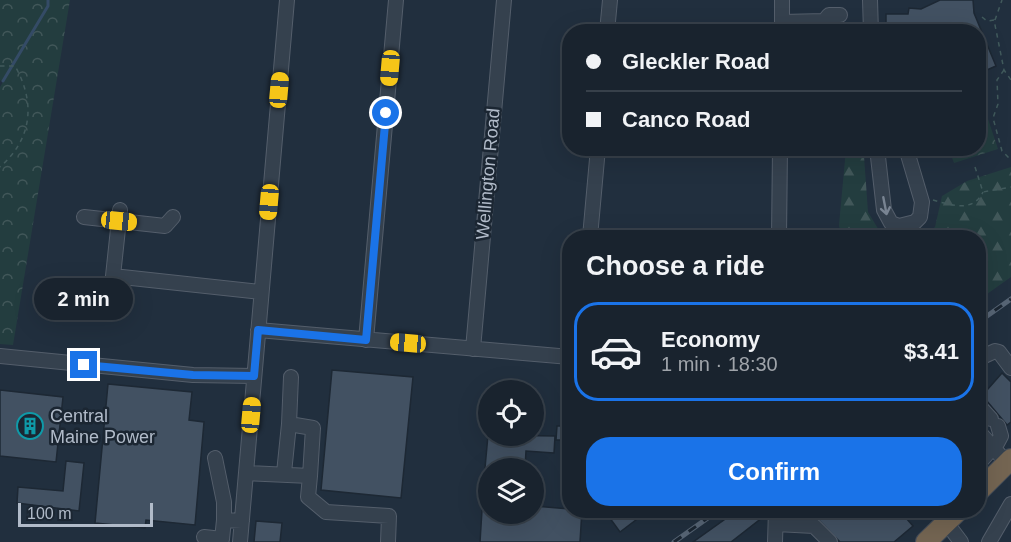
<!DOCTYPE html>
<meta charset="utf-8">
<style>
:root{--surface:#19232e;--page:#262f3a;--text:#f1f3f6;--muted:#9fa4aa;--line:#37404a;--accent:#1a73e8}
body{margin:0;font-family:Arial,sans-serif;background:var(--page);color:var(--text);height:100vh;display:flex;flex-direction:column;font-size:22px;white-space:nowrap}
*{box-sizing:border-box;margin:0}
p{font-size:20px;color:var(--muted)}
.icon{flex:none;width:33px;height:33px;fill:none;stroke:currentColor;stroke-width:2;stroke-linecap:round;stroke-linejoin:round}
.map{position:relative;flex:1;overflow:hidden}
.sheet{position:absolute;left:562px;top:230px;width:424px;height:288px;display:flex;flex-direction:column;background:var(--surface);border-radius:24px;box-shadow:0 6px 24px #0002,0 0 0 2px var(--line)}
.sheet>*{flex:none}
.banner{position:absolute;left:562px;top:24px;width:424px;height:132px;border-radius:24px;box-shadow:0 6px 24px #0002,0 0 0 2px var(--line);display:grid;align-content:center;height:132px;padding:0 24px;background:var(--surface)}
.tools{position:absolute;left:478px;top:380px;display:grid;gap:12px}
.tools a{display:grid;place-items:center;width:66px;height:66px;border-radius:50%;background:var(--surface);box-shadow:0 6px 24px #0002,0 0 0 2px var(--line);font-size:30px}
.scale{position:absolute;left:18px;bottom:15px;width:135px;box-sizing:border-box;padding-left:6px;border:3px solid #b1bbc9;border-top:0;font-size:16px;line-height:21px;white-space:nowrap;color:#b1bbc9;-webkit-text-stroke:4px #1b2632;paint-order:stroke}
.end{position:absolute;width:27px;height:27px;margin:-14px;border:8px solid #1a73e8;background:#fff;box-shadow:0 0 0 3px #fff}
.from{border-radius:50%}
.bubble{position:absolute;height:42px;border-radius:21px;background:var(--surface);box-shadow:0 6px 24px #0002,0 0 0 2px var(--line);font-size:20px;font-weight:700;line-height:42px;text-align:center}
.car{position:absolute;width:18px;height:36px;margin:-18px -9px;border-radius:8px;box-shadow:0 0 4px 2px #0007;background:linear-gradient(#f5c518 24%,#345 0 40%,#f5c518 0 76%,#345 0 86%,#f5c518 0)}
.banner b{display:flex;align-items:center;gap:21px;height:57px;font-size:22px}
.banner b+b{border-top:2px solid var(--line)}
.banner i{width:15px;height:15px;background:var(--text)}
ul{padding:0;list-style:none}
li{display:flex;align-items:center;gap:18px;height:99px;margin:0 12px 9px;padding:0 12px;border:3px solid transparent;border-radius:24px}
li div{flex:1}
li b{display:block;font-size:22px}
li em{font-style:normal;font-weight:700}
li.on{border-color:var(--accent)}
li>.icon{width:54px;height:54px;stroke-width:1.5}
h2{padding:0 24px;font-size:27px;line-height:72px}
.action{display:flex;gap:12px;margin-top:auto;padding:12px 24px}
.action a{flex:1;height:69px;border-radius:24px;background:var(--accent);color:#fff;font-size:24px;font-weight:700;line-height:69px;text-align:center}
.map>svg:first-child{display:block}
</style>
<div class="map">
<svg width="1011" height="542" viewBox="0 0 1011 542">
<defs>
<pattern id="forest-firs" width="22" height="20" patternUnits="userSpaceOnUse" patternTransform="scale(1.5)"><rect width="22" height="20" fill="#233d3f"/><path d="M5 1l3.5 6h-7zM16 11l3.5 6h-7z" fill="#415759"/></pattern>
<pattern id="park-crowns" width="20" height="18" patternUnits="userSpaceOnUse" patternTransform="scale(1.5)"><rect width="20" height="18" fill="#233d3f"/><path d="M2 6a3 3 0 1 1 6 0M12 15a3 3 0 1 1 6 0" fill="none" stroke="#415759"/></pattern>
</defs>
<rect width="100%" height="100%" fill="#212f3e"/>
<path fill="url(#forest-firs)" d="M846,149H862L864,156L868,212L883,237H841L839,225Z
M1011,167V277L980,299V237H924L935,227L942,196L967,181Z"/>
<path fill="url(#park-crowns)" d="M0,0H70L13,345L0,344V87L3,82L0,80Z
M985,110L998,149L954,163L949,149L980,148V112Z"/>
<g fill="none" stroke-linecap="round" stroke-linejoin="round">
<path stroke="#344b66" stroke-width="3" d="M3,81L48,6V0"/>
</g>
<path fill="#425162" stroke="#1d2834" stroke-width="1.5" d="M940,0H973L974,13L996,66L980,73V32H886V14H908L909,8L921,9Z
M332,370L413,377L401,498L321,490Z
M1002,373L1011,382V422L1007,425L987,401L980,398Z
M108,384L192,392L189,420L204,422L195,525L146,520L145,528L95,523Z
M0,390L63,397L56,462L0,456Z
M557,426H566L565,440H556Z
M488,435L555,436L554,453L526,451L525,468H485Z
M66,461L84,463L79,511L17,503L18,487L63,491Z
M483,494H489V513H534V506L582,510L580,542H480Z
M604,510H649L620,532Z
M738,510L744,515L752,510H758L763,517L731,542H693Z
M809,510H869L875,519L886,510H899L913,526L894,542H840Z
M256,521L282,523L280,542H254Z"/>
<g fill="none" stroke-linecap="round" stroke-linejoin="round">
<defs>
<path id="minor" d="M870,0L871,32
M782,22L824,21L829,15H840
M782,31V0
M607,32L610,0
M877,148L884,210L891,223L899,226L915,222L920,217L922,202L906,148
M120,210L113,276L261,292
M84,217L165,226L173,217
M590,237L598,148
M779,237L780,148
M258,330L570,357
M366,340L396,0
M473,349L504,0
M0,356L193,375L254,376
M980,358L995,351L999,352L1011,368
M980,407L991,419
M289,424L291,377
M980,433L1007,463
M994,449L1001,436L998,426
M215,458L224,502V520L242,521
M980,462L988,453
M246,473L310,476L313,428L289,424L284,473
M310,476L308,497L326,512L389,516L388,542
M946,522L961,542
M776,524L814,526L830,542
M204,537L222,539L224,520
M240,542L287,0
M775,542L776,510
M989,542L1011,504"/>
<path id="highway" d="M980,490L1011,459
M926,542L959,510"/>
</defs>
<use href="#minor" stroke="#545e6b" stroke-width="16"/>
<use href="#highway" stroke="#414b58" stroke-width="22"/>
<path stroke="#415a5c" stroke-width="1.5" stroke-dasharray="4.5 4.5" stroke-linecap="butt" d="M982,17L987,21L994,20L1004,70L1011,80
M995,20L1002,0
M0,66H15C36,103 32,139 0,167
M1004,70L997,80L998,104L993,118L1002,151L1011,160
M975,167L983,192L1011,187
M933,200C951,205 973,213 983,192"/>
<use href="#minor" stroke="#35414e" stroke-width="14"/>
<use href="#highway" stroke="#746552" stroke-width="20"/>
<defs>
<path id="rail" d="M980,321L1011,299
M674,542L719,510"/>
</defs>
<use href="#rail" stroke="#576575" stroke-width="5"/>
<use href="#rail" stroke="#1b2632" stroke-width="3" stroke-dasharray="9" stroke-linecap="butt"/>
</g>
<defs><path id="oneway-shaft" d="M-6 0H5M1.5-3L5.5 0L1.5 3" fill="none" stroke-width="1.6" stroke-linecap="round" stroke-linejoin="round" transform="scale(1.5)"/></defs>
<use stroke="#798492" href="#oneway-shaft" transform="translate(885 206) rotate(79)"/>
<g fill="none" stroke-linecap="round" stroke-linejoin="round">
<path stroke="#1a73e8" stroke-width="8" d="M84,365L193,375L254,376L258,330L366,340L386,113"/>
</g>
<defs>
<symbol id="building-ring" viewBox="-11 -11 22 22"><circle r="9.5" fill="#1b2632" stroke="#0f9aa8" stroke-width="1.5"/><path d="M-4-6H4V6H1V3H-1V6H-4ZM-2.5-4.3h1.7v1.8h-1.7ZM.8-4.3h1.7v1.8H.8ZM-2.5-1h1.7V.8h-1.7ZM.8-1h1.7V.8H.8Z" fill="#0f9aa8"/></symbol>
</defs>
<g fill-rule="evenodd">
<use href="#building-ring" x="15" y="411" width="30" height="30"/>
</g>
<g text-anchor="middle" dominant-baseline="central" stroke-width="5" stroke-linejoin="round" paint-order="stroke">
<g font-size="18" fill="#b1bbc9" stroke="#1b2632">
<text transform="translate(488 174) rotate(-85)">Wellington Road</text>
</g>
<g font-size="18" fill="#b1bbc9" stroke="#1b2632" text-anchor="start">
<text x="50" y="416">Central<tspan x="50" dy="21">Maine Power</tspan></text>
</g>
</g>
</svg>
<div class="tools">
<a><svg class="icon" aria-label="locate" viewBox="0 0 24 24"><circle cx="12" cy="12" r="6"/><path d="M12 2v4M12 18v4M2 12h4M18 12h4"/></svg></a>
<a><svg class="icon" aria-label="layers" viewBox="0 0 24 24"><path d="M12 4l9 5-9 5-9-5zM3 14l9 5 9-5"/></svg></a>
</div>
<div class="scale">100 m</div>
<i class="end from" style="left:386px;top:113px"></i>
<i class="end" style="left:84px;top:365px"></i>
<div class="bubble" style="left:34px;top:278px;width:99px">2 min</div>
<i class="car" style="left:390px;top:68px;rotate:185deg"></i>
<i class="car" style="left:279px;top:90px;rotate:5deg"></i>
<i class="car" style="left:269px;top:202px;rotate:185deg"></i>
<i class="car" style="left:119px;top:221px;rotate:96deg"></i>
<i class="car" style="left:408px;top:343px;rotate:275deg"></i>
<i class="car" style="left:251px;top:415px;rotate:5deg"></i>
<div class="banner">
<b><i class="from"></i>Gleckler Road</b>
<b><i></i>Canco Road</b>
</div>
<section class="sheet">
<h2>Choose a ride</h2>
<ul>
<li class="on"><svg class="icon" aria-label="car" viewBox="0 0 24 24"><path d="M5 17H2v-5l4-1 3-4h7l3 4 3 1v5h-3M9 17h6M6 11h13"/><circle cx="7" cy="17" r="2"/><circle cx="17" cy="17" r="2"/></svg><div><b>Economy</b><p>1 min · 18:30</p></div><em>$3.41</em></li>
</ul>
<div class="action"><a>Confirm</a></div>
</section>
</div>
